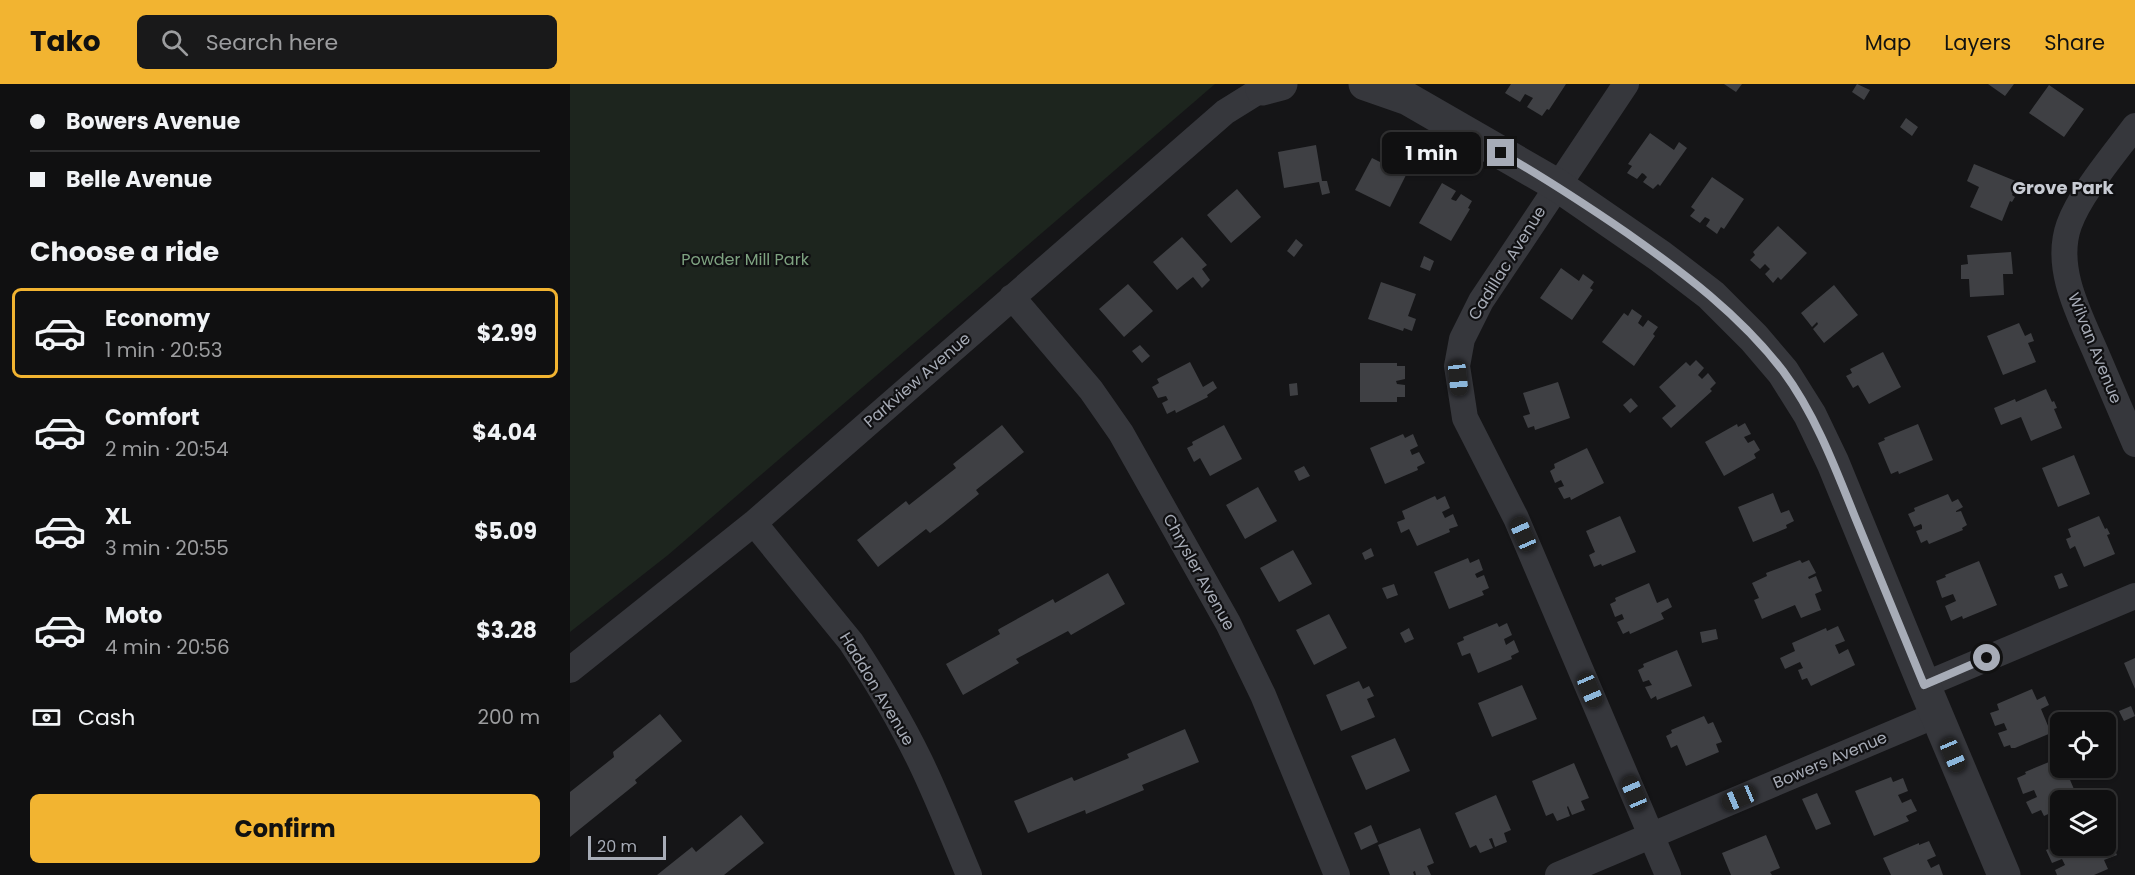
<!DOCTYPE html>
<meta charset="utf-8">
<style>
:root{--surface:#101011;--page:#19191a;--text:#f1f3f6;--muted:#9c9d9f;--line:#303031;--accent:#f2b431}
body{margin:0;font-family:Poppins,sans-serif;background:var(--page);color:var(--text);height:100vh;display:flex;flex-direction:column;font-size:22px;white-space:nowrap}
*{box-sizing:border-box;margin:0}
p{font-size:20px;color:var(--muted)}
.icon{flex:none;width:33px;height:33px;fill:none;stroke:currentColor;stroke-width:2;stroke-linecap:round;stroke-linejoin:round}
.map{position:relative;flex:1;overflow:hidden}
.sheet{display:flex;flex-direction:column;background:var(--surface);width:570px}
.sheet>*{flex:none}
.hud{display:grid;align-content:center;height:132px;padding:0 30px;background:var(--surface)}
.fabs{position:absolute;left:1480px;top:628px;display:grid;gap:12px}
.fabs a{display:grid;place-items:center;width:66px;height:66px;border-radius:9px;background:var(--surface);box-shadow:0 2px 4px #0004,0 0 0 2px var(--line);font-size:30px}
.scale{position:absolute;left:18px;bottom:15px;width:78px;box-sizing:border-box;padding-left:6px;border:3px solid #a7acb7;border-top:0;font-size:16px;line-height:21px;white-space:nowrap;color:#a7acb7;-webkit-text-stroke:4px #101012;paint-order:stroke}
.end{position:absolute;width:27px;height:27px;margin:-14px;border:8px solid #a7acb7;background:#111;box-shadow:0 0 0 3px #111}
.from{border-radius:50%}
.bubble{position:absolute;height:42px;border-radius:9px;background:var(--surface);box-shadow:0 2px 4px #0004,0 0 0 2px var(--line);font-size:20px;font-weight:700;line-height:42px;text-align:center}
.car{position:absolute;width:18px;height:36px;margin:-18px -9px;border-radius:8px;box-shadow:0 0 4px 2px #0007;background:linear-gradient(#222 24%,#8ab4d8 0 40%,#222 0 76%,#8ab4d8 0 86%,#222 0)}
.hud b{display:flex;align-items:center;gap:21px;height:57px;font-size:22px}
.hud b+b{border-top:2px solid var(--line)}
.hud i{width:15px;height:15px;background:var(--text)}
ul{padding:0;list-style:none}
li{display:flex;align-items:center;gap:18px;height:90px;margin:0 12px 9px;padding:0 18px;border:3px solid transparent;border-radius:9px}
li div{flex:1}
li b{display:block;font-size:22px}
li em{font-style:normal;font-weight:700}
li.current{border-color:var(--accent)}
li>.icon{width:54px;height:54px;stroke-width:1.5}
h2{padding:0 30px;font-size:27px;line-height:72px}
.pay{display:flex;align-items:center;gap:15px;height:66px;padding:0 30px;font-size:22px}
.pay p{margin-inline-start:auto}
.button{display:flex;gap:12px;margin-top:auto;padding:12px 30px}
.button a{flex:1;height:69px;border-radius:9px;background:var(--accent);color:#111;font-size:24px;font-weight:700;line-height:69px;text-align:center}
header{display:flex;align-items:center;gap:36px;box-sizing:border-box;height:84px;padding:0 30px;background:var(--accent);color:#111}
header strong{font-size:28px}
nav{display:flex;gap:33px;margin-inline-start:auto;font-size:21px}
.search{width:420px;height:54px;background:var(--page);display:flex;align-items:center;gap:15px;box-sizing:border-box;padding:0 21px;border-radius:9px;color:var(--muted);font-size:22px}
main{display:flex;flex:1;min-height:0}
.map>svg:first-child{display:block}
</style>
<header>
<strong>Tako</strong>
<div class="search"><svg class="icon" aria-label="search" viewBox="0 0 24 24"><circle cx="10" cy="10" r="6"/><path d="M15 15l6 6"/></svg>Search here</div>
<nav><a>Map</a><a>Layers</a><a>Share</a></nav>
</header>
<main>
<section class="sheet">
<div class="hud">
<b><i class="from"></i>Bowers Avenue</b>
<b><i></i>Belle Avenue</b>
</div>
<h2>Choose a ride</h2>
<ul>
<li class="current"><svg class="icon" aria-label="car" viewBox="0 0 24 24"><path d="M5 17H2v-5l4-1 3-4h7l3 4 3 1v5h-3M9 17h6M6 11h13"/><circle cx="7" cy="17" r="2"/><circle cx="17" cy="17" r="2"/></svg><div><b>Economy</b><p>1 min · 20:53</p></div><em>$2.99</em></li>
<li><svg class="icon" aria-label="car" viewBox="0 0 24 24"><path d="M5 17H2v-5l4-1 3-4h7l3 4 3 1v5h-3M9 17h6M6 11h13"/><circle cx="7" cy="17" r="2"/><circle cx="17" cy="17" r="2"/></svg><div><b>Comfort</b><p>2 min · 20:54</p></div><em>$4.04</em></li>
<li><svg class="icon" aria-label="car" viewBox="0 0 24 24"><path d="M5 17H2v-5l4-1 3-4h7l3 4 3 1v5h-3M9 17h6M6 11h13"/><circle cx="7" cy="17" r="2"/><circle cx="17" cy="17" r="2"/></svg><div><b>XL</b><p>3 min · 20:55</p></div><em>$5.09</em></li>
<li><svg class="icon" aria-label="car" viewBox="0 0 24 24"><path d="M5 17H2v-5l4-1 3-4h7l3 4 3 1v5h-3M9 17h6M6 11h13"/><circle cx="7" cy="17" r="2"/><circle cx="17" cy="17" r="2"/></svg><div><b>Moto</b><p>4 min · 20:56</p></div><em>$3.28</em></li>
</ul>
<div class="pay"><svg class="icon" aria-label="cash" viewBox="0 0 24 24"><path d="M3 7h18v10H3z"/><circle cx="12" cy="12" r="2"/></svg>Cash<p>200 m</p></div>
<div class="button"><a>Confirm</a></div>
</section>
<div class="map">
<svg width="1565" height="791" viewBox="0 0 1565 791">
<rect width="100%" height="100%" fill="#151517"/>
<path fill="#1d251e" d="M0,0H645L98,471L0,548Z"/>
<path fill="#3f4044" d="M941,0H996L979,26L977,25L972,32L957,23L963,14L955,10L950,18L935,9Z
M1154,0H1172L1166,8Z
M1287,0L1300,6L1294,16L1282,8Z
M1418,0H1444L1435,12Z
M1479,1L1514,25L1494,53L1459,29Z
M1336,34L1348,43L1342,52L1330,43Z
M1080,49L1104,66L1109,58L1117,64L1090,102L1088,100L1083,105L1073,98L1077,93L1074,90L1072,89L1067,95L1057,89L1062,82L1058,80Z
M746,61L752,97H757L760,109L752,111L749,98L714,104L708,68Z
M802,74L836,91L820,123L785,106Z
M1404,80L1448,98L1442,111L1445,113L1442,118L1440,117L1432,137L1400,123L1409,103L1397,97Z
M1142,93L1174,115L1154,145L1151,143L1147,150L1136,142L1140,136L1139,135L1135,133L1130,139L1120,132L1125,126L1121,123Z
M872,99L886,107L881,115L883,116L886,117L891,110L902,117L898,124L900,125L881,157L849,139Z
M667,105L691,133L661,159L637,131Z
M1208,142L1237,169L1211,196L1208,193L1203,199L1195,190L1200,185L1195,180L1190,185L1180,176L1185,171L1183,168Z
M612,153L637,181L632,185L640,196L632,204L623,193L607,206L583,178Z
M726,155L733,161L724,173L717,167Z
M1441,168L1443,190H1433L1434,211L1400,213L1399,195H1391V181L1398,180L1397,171Z
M854,172L864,177L860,187L850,183Z
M991,184L1009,197L1013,190L1024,198L1020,204L1023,206L1002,236L970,214Z
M811,198L846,210L838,232L846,235L842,247L834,244L833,247L798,235Z
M558,200L583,227L554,253L529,225Z
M1264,201L1288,231L1254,259L1243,245L1248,240L1247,238L1242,243L1231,229Z
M1062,225L1072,232L1068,239L1073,243L1078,236L1088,243L1083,250L1085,252L1064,282L1032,258L1054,229L1058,232Z
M1449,239L1455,252L1461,249L1464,257L1458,259L1466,278L1433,291L1417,252Z
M570,261L580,272L572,279L562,267Z
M1313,268L1331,303L1299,320L1288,301L1283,304L1276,292L1282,289L1280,285Z
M1126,276L1134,284L1128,291L1132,295L1138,289L1146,299L1140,305L1142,307L1101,344L1092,334L1106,322L1089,303L1116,278L1120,282Z
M620,278L633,303L643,297L647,304L637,311L638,313L606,329L605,326L597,330L592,319L598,316L596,312L588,314L582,303L589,299L587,295Z
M790,279H827V282H835V295L826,297L827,300L835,301V313H827V318H790Z
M988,298L1000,334L965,346L964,342L958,344L953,332L960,330L953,309Z
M727,299L728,311L720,312L719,300Z
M1476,305L1482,318L1484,317L1487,324L1484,325L1492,344L1461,357L1451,333L1431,341L1424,324L1445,315L1446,318Z
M1061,314L1068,322L1060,329L1053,321Z
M1175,339L1181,350L1174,353L1178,359L1184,356L1190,366L1184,370L1186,374L1154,392L1135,358L1167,340L1168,343Z
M1348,340L1363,376L1329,390L1328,387L1321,390L1308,359L1315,356L1314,354Z
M432,341L454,368L406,406L409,410L372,440L360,449L356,445L308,483L287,456L336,417L339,421L386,384L383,380Z
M654,341L672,375L640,392L630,374L624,378L617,364L623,361L622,358Z
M833,350L835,354L843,350L848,362L840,366L842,371L849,368L855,379L847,383L848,386L815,400L800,364Z
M1017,364L1034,399L1001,416L1000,413L994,415L988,404L994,402L991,396L985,399L980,387L985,384L984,380Z
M1504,371L1520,410L1488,423L1472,384Z
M734,382L740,392L729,397L724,387Z
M688,403L707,437L675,455L656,421Z
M1203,409L1211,429L1219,426L1224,437L1216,441L1217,444L1183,458L1168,423Z
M1378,410L1382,418L1388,415L1393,423L1386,427V428L1391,427L1397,441L1392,444L1393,446L1359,460L1357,456L1351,459L1346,447L1352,445V442L1351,440L1344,443L1338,430L1345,427L1344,424Z
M865,412L867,416L875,412L880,424L872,428L875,434L883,430L888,442L879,445L880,448L847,462L839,445L831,449L827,438L835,435L832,427Z
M1050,432L1066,468L1032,482L1031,480L1024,483L1019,471L1025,468L1016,447Z
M1529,432L1535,445L1537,444L1540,450L1537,451L1545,470L1514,483L1505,462L1500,465L1496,455L1501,453L1498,445Z
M801,464L804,472L795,476L792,469Z
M723,466L742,500L709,518L690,484Z
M898,474L900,479L909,475L913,486L905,490L907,494L914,491L919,504L912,507L914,511L879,525L864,488Z
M1230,476L1232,479L1239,476L1246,489L1238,493L1239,495L1246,492L1252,507L1245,510L1251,526L1231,534L1225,521L1192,535L1184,516L1189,514L1182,499L1197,492L1196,489Z
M1409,477L1427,521L1393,535L1392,532L1381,537L1375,522L1386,517L1383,510L1372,514L1366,497L1376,493L1375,491Z
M538,489L555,520L501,551L498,547L446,575L449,579L393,611L376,580L430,550L428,546L429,545L483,515L485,519Z
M1492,489L1498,502L1489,505L1484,492Z
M1079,499L1087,519L1098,514L1102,523L1091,529L1094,535L1060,550L1059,547L1053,550L1047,538L1054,535L1052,530L1045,533L1040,520L1046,517L1045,514Z
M824,500L828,511L817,515L812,504Z
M759,530L777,564L744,581L726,546Z
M927,539L929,543L937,539L942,551L934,555L936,561L944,556L949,568L941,572L942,575L908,589L900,569L892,572L887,559L894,556L893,553Z
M1268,542L1275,557L1265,561L1269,570L1278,565L1285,581L1241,602L1237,594L1232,596L1228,586L1233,584L1230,578L1215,585L1210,574L1225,567L1222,559L1256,544L1257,547Z
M839,544L844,555L835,559L830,549Z
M1146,545L1148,555L1132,559L1130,548Z
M1107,566L1122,602L1087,616L1086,612L1081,615L1075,603L1082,601L1080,598L1079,596L1073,598L1068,586L1074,583L1073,580Z
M1565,574V605L1554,579Z
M789,597L793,605L799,602L804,612L797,615L805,633L771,647L756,611Z
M952,601L967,635L922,653L908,619Z
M1462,605L1467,616L1475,612L1479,621L1471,625L1481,649L1445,664H1441L1440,661L1434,663L1428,649L1437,646L1434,639L1425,642L1420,629L1429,626L1427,620Z
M1561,622L1565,632L1554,637L1549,627Z
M90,630L112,657L65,696L67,699L0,753V708L44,673L43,668Z
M1134,632L1138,640L1143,638L1152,658L1146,660L1149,668L1116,682L1107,661L1101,664L1096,652L1102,649L1101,646Z
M615,645L629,678L572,701L574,706L516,730L515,726L458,749L444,717L502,693L504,697L559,674L557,670Z
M825,654L840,687L796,706L781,672Z
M1491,673V684H1495L1509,717H1491V724L1474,732L1471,726L1462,730L1456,718L1467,713L1464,706L1453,710L1447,694L1456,690L1455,688Z
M1004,679L1019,714L1011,717L1015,726L1002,731L998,722L997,723L1000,732L987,737L983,729L976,732L962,697Z
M1321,693L1323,698L1333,694L1338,707L1328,711L1332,719L1341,715L1347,727L1336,732L1339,737L1304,752L1285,707Z
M1247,709L1261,740L1246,746L1232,715Z
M926,711L941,746L934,749L937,758L925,763L922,754L919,755L923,764L910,769L906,761L900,764L885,729Z
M171,731L194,759L154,791H87L122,763L126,768Z
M801,741L808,758L791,766L784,749Z
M850,744L864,779L857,782L861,791H846L845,787L843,788L844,791H820L808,761Z
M1196,751L1210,784L1200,788L1202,791H1161L1152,769Z
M1491,754V762H1528L1530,765L1542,760L1547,771L1534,776L1538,785L1524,791H1487L1485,786L1495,781L1492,775L1482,779L1476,766L1486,762L1484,757Z
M1359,757L1366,772L1357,776L1361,784L1369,780L1373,791H1321L1313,774L1349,759V761Z"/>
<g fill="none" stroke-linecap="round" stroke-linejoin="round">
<path stroke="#36373c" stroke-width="26" d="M1056,0L911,217L892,255L887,282L895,334L946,434L1098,791
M1565,42C1545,69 1510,110 1499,141C1483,186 1512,235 1529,276C1541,304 1553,332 1565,360
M442,213L521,306L551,349L658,539L693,611L767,791
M184,439L281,558C306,596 330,636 350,677C368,714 383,753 399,791
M0,586L184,439L655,28L692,5
M1354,601L1565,512
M988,791L1366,631"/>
<path stroke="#36373c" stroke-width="33" d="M795,0L838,15L987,101L1090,172L1141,211L1184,254L1213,288L1240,331L1263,379L1354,601L1434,791
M692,5L711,0"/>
</g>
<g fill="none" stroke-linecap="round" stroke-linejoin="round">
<path stroke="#a7acb7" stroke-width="8" d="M931,69C975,94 1016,121 1057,149C1114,189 1170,231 1213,287C1245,330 1265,383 1285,433C1308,489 1331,545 1354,601L1417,574"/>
</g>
<g text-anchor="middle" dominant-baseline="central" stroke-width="4.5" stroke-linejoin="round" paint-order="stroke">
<g font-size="16" fill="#7ea280" stroke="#101012">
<text x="175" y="175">Powder Mill Park</text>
</g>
<g font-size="16" fill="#a7acb7" stroke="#101012">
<text transform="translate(937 179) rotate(-58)">Cadillac Avenue</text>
<text transform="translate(1525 264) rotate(68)">Wilvan Avenue</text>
<text transform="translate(347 296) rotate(-41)">Parkview Avenue</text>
<text transform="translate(629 488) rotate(61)">Chrysler Avenue</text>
<text transform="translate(307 605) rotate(59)">Haddon Avenue</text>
<text transform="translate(1260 676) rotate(-23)">Bowers Avenue</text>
</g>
<g font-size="18" font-weight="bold" fill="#c8cbd3" stroke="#101012">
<text x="1493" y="103">Grove Park</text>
</g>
</g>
</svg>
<div class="fabs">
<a><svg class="icon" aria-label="locate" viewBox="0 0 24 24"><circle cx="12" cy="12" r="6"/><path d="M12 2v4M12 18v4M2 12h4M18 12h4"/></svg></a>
<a><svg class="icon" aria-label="layers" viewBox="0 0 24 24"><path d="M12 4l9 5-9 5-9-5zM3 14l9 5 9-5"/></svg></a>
</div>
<div class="scale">20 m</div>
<i class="end from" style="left:1417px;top:574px"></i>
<i class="end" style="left:931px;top:69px"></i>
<div class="bubble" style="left:812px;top:48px;width:99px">1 min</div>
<i class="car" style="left:888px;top:294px;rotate:174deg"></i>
<i class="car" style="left:953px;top:450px;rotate:336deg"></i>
<i class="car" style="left:1020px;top:606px;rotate:157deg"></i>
<i class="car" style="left:1383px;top:671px;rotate:157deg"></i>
<i class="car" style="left:1064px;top:709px;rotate:337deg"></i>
<i class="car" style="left:1169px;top:714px;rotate:247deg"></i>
</div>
</main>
